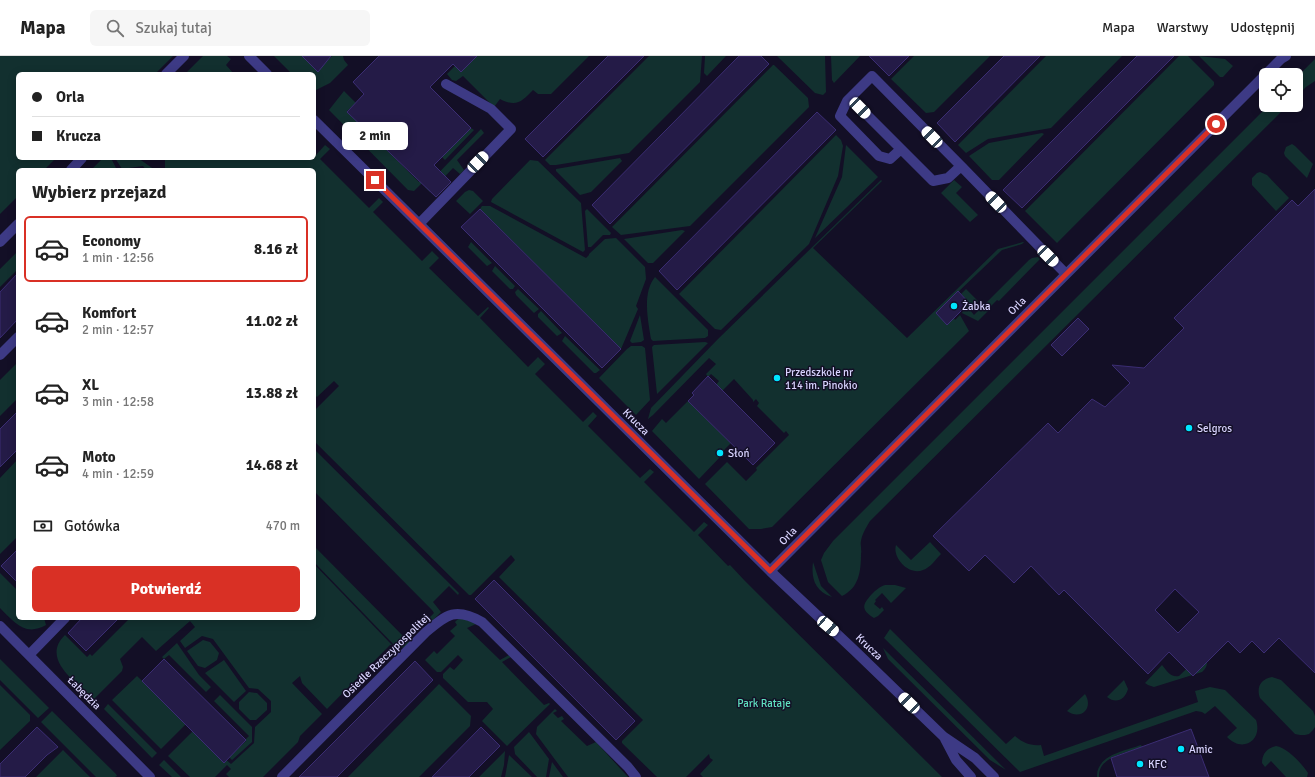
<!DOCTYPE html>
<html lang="pl">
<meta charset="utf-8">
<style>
:root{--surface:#fff;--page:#f6f6f6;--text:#222;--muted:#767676;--line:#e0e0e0;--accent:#d93025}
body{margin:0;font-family:Signika,sans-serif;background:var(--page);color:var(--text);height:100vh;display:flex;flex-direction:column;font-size:15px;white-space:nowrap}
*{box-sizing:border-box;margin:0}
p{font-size:13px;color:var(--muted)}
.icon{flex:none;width:22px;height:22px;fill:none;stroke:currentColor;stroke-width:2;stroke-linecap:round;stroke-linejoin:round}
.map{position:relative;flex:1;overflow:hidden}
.sheet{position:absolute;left:16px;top:112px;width:300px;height:452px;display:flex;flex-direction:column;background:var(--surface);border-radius:6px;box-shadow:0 2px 10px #0003}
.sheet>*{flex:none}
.banner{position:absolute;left:16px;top:16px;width:300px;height:88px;border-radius:6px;box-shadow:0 2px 10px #0003;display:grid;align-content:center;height:88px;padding:0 16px;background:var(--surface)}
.controls{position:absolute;left:1259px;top:12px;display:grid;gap:8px}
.controls a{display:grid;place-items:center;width:44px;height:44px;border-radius:6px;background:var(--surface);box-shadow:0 2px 10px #0003;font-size:20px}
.end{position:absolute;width:18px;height:18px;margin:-9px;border:5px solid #d93025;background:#fff;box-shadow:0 0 0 2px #fff}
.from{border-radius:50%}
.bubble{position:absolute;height:28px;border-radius:6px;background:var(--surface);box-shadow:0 2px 10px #0003;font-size:13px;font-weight:800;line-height:28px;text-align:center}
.car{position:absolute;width:12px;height:24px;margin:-12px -6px;border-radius:5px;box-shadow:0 0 3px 1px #0007;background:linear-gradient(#fff 24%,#345 0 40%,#fff 0 76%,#345 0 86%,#fff 0)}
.banner b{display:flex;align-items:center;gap:14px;height:38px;font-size:15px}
.banner b+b{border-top:1px solid var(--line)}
.banner i{width:10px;height:10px;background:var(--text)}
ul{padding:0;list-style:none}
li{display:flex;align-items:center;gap:12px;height:66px;margin:0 8px 6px;padding:0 8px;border:2px solid transparent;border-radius:6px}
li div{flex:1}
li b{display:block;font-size:15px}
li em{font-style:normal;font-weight:800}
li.selected{border-color:var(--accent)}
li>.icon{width:36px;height:36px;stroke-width:1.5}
h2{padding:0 16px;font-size:18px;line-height:48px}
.pay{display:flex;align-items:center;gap:10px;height:44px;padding:0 16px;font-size:15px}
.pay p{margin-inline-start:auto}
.cta{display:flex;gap:8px;margin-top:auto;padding:8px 16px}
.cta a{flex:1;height:46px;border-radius:6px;background:var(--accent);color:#fff;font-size:16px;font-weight:800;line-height:46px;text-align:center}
header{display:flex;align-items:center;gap:24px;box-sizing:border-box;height:56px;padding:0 20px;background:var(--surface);border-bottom:1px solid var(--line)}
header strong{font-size:19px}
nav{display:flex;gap:22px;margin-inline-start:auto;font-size:14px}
.search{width:280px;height:36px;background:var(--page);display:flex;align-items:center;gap:10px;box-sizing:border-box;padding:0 14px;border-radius:6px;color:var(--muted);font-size:15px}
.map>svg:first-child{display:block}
</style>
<header>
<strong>Mapa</strong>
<div class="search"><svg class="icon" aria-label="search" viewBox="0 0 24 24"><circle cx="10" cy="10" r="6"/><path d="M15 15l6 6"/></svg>Szukaj tutaj</div>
<nav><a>Mapa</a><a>Warstwy</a><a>Udostępnij</a></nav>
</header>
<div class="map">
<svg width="1315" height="721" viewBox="0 0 1315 721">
<rect width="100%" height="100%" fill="#130f26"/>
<path fill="#12302f" d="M0,0H173L155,18H18V102H56L44,114H18V140L0,158Z
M203,0H227L231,3L226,9L234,18H185Z
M274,0H302L318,14L332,0H343L344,4L348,9L330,27L314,35V18H292Z
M477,0H589L551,38H538L533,34C522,45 517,52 500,43L494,51L463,20L456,25L452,24L447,18L455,10L461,16Z
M649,0H702L700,26L629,97L556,109H550L545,104Z
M705,0H726L707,20L704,17Z
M777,0H825L826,36L823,39L815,37Z
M831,0H860L834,27L832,24Z
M914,0H990L934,56L926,57L891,23Z
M1046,0H1122L1051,72L988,83L966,97L958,89Z
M1179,0H1188L1214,26V29L1057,187L1025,155Z
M1199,0L1225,3L1233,10L1223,21H1220Z
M1315,3V25L1306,31L1296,41V22Z
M773,9H774L808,42L809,51L690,170L621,179L612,171Z
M344,35L356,47L347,55L419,126L427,116L430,119L414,135L408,134L329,54Z
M1269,49H1288L870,465C866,472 862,478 861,485C860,489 862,494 861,498C861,515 859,532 842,540L828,526L821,504L824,497L833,485Z
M471,72L474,74L445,104L442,101Z
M481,73L484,77L457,104L464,114L460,118L453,112L430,136L425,131Z
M1042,77L1044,78L999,124H992L969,100L989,87Z
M836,79L841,84L843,90L838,120L809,188L721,274L715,273L679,238Z
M1292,88L1295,90L1313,108L1307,122L1285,100L1284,97L1286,91Z
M325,89L330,93L320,103L369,152L379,142L383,146L373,156L422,205L432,195L439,202L429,212L478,260L488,251L489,252L480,262L528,311L538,301L545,308L535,318L583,366L593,356L597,360L588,370L640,422L650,413L654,416L644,426L694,476L704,466L708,469L698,479L728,510L730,509L745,525L942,721H703L700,718L713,704L710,702L709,698L686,721H657L622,687V685L643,664L499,521L515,504L511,499L471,539H469L314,385V355L339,330L334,325L317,341L314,338V114H165V102H314V98L316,99Z
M846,89L878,121L815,182L842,121Z
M103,102H111L117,114H95L93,112Z
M115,102H138L155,114H146L143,110L122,113Z
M620,102L622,105L591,136L580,139L556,115V113Z
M530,104L538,105L581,147L585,194L583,196L491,146L492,143Z
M1260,116L1267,119L1289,142L1276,155L1252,129V122L1257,117Z
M881,124L882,125L813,192L907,282L998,193L1023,186H1024L1022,188L1002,194L936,257L947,268L954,262L955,264L960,259L969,275L772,471L761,473H749L705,428L727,406L746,425L757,414L756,412L789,379L786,375L784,377L757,350L759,347L756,343L753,346V344L734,323L722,335L716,329L719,325L711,318L708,321L706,318L716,308L709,302L653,359L648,363L651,352L718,283Z
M954,124L962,131L956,137L978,159L970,166L941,137Z
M469,134L473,135L483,145L470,158L456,145L465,136Z
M482,150H490L586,202L589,199V198L605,183L616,182L645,211L646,223L636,250L638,253L621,293L480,153Z
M587,153L611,177L610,179H603L591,191H588L585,155Z
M682,174L685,175L653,207H648L624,183Z
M471,186L492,207L487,210L468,191Z
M18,195V213L0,231V213Z
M1038,201L1040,203L999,245L997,244L988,253L989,254L978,265L962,257L963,255L962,254L969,247L961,238L966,233L978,245L970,254L974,259L1029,204L1032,202Z
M495,210L515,230L513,233H510L492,215Z
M655,221L708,274V280L705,282L653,285L651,283C648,264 642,237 655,221Z
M518,233L539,253L534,257L516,239L515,236Z
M541,255L562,277L557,280L538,261V258Z
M640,259L644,284L641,286L632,287L630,285Z
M565,280L600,314L596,317H594L562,285Z
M705,286L708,287L657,338L652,291L654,289Z
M631,290H642L645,292L650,344L636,359L599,322L627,293Z
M18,306V342L0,360V324Z
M688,345L731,387L725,393L721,400L699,423L652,375L662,363L666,367Z
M314,393L459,537L458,539L449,530L433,546L441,556L432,565H430L429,562L434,557L432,554L314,435Z
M18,403V480L0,498V422Z
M930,486L941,498C936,503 930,512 923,514C909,520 892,502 896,489L911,504Z
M314,490L410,587L405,592L395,590L314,506Z
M813,506L821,530L832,541C815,535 811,523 813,506Z
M314,508L392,589H390L327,653L302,627L300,620L292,627L322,658L300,680L298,686L263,721H229L226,718L231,713L227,709L215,721H190L168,700L193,675L231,708L254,687L255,671L271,656V645L258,633L249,632L213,583L202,580L185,592L180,585L195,571L190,565L156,595L142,581L120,603L123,611L122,615L94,643C77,627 40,603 65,579L87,601L90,598L92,600L130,562H314Z
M0,517L18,535V562H44L46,569C25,581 14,566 0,552Z
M885,529H895L906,532L891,547L882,537L875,544L876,545L874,548L880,553L882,551L884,554L878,560L874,562C861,554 862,549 871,539C876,534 879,531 885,529Z
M459,562L465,563L476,568L467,572L500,604L509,599L511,601L502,606L544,649L549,647L550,648L507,690L482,665L493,653L487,646H468L443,622V618L450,611L454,614L463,604L458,599L441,616H437L425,604L434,595L437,598L455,580L450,575L457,569L455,566Z
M890,573L1006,688L1015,680C1023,687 1030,690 1041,689L1044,700L1198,646L1195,635L1210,631L1225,634L1256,664C1263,685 1242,697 1227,681L1237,672L1215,650L1205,658L1202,656L1196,655L1020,716L884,582Z
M203,584L210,586L219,597L217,604L205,612L198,610L187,595Z
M177,587L199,619L211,631L206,636L169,599L164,603L162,601Z
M883,592L1006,714L990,704L888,603Z
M1203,597C1208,604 1209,610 1202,616L1154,631L1148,629L1145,627L1162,609C1167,615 1171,622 1179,620Z
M0,603L49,652L38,662L0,624Z
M224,604L246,635L234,646L205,617Z
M137,620L186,668L161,693L112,644Z
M1272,621L1281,624L1313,655L1315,660V671L1313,674L1309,678L1305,679H1300L1295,678L1260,642C1256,631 1261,623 1272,621Z
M1124,624L1128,633C1125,644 1116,648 1107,641Z
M439,628L471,660L470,670L419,721H348Z
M0,629L30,659V665L0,694Z
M249,636L257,637L267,647V654L256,664H250L239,653V646Z
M1085,638C1094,652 1081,665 1067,655Z
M220,639L252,671V686L232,704L229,701L246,685L245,684L249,680L214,645Z
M108,648L157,697L152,702L104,653Z
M555,653L557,655L553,657L558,662L562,660L564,663L561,665L587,690L596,686L628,721H568L536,678L537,671Z
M52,655L116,718L117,720L115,721H96L41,666Z
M529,676L549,703L546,721H537L515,698L514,691Z
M1141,689L1142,691C1127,697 1098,700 1099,721H1097C1096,699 1125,695 1141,689Z
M1276,690C1288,692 1302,708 1308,717L1307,721H1286L1271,705L1265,711L1262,707C1262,698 1267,692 1276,690Z
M63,694L90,721H36Z
M505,695L504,709L501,721H479Z
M509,699L532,721H505Z
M164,704L181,721H172L159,709Z
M552,706L563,721H549Z"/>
<path fill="#241b47" stroke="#3b2d73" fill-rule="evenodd" d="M302,0H331L318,16Z
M379,0H477L461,16L453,8L430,31L471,72L434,109L451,126L436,141L347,56L364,38L353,26Z
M608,0H644L543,101L525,83Z
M739,0H761L769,8L610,168L592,149Z
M869,0H909L889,20Z
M1004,0H1040L955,86L937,67Z
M1137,0H1174L1022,152L1003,134Z
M817,56L836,74L677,234L659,215Z
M1315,133V617L1279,582L1264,597L1252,585L1240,597L1228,585L1193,620L1169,596L1148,618L1064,534L1059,539L1031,510L1014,527L985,499L969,515L933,480L1048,367L1058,377L1092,343L1105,351L1130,327L1112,309L1144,312L1184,272L1174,262L1292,144L1298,150ZM1175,533L1199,556L1178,577L1155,554Z
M480,153L621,293L602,312L461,171Z
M18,217V263L0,282V236Z
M958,235L969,247L947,269L936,257Z
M1078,262L1089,273L1062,300L1051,289Z
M708,320L775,387L753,409L688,345L694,339L692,337Z
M18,355V393L0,411V373Z
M18,493V527L1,510Z
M494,524L635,665L616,684L475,543Z
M82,562H119L86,595L68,577Z
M164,603L246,684L224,707L142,625Z
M415,605L433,624L337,721H299Z
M37,671L58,691L47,699L25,721H0V708Z
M481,671L500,690L469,721H432Z
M1191,673L1209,721H1117L1111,702Z"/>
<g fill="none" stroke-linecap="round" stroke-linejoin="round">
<path stroke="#3d3a85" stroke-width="10" d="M249,0L267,18
M166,18L184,0
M872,20L961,110L948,122L933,125L850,42Z
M850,42L847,45L840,60L879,100L890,103L901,93
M314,64L770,515L855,595L944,681L975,702L994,721
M961,110L1066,218
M71,114L82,102
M419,168L511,73L491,53L446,28
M0,186L18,168
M0,299L18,281
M770,515L1281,3L1286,0
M0,570L150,721
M29,599L65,562
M945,683L956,704L971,721
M282,721L426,576C447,558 456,551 482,566L628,711L636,721"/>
</g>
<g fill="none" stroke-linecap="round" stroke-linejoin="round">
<path stroke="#d93025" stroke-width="5" d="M375,124L770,515L1216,68"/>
</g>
<g fill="#00e5ff" stroke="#130f26" stroke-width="1.5">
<circle cx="954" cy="250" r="4"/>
<circle cx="777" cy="322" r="4"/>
<circle cx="1189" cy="372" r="4"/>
<circle cx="720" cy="397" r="4"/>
<circle cx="1181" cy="693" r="4"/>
<circle cx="1140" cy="708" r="4"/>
</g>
<g text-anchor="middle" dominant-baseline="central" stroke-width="3" stroke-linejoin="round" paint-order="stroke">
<g font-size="11" fill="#d9d4ff" stroke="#130f26" text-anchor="start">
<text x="962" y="250">Żabka</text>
<text x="785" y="316">Przedszkole nr<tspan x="785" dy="13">114 im. Pinokio</tspan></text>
<text x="1197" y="372">Selgros</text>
<text x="728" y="397">Słoń</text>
<text x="1189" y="693">Amic</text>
<text x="1148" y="708">KFC</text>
</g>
<g font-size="11" fill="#d9d4ff" stroke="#130f26">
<text transform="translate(1017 250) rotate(-45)">Orla</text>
<text transform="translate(636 366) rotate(45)">Krucza</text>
<text transform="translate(788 480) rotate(-46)">Orla</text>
<text transform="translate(869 591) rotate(44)">Krucza</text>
<text transform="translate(386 600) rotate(-44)">Osiedle Rzeczypospolitej</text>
<text transform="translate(84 637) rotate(45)">Łabędzia</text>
</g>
<g font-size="11" fill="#5fe0c0" stroke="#130f26">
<text x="764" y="647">Park Rataje</text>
</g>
</g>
</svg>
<div class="controls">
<a><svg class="icon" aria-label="locate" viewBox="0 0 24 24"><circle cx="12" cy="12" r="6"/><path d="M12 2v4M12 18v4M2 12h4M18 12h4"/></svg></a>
</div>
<i class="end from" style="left:1216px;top:68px"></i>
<i class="end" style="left:375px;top:124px"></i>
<div class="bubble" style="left:342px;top:66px;width:66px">2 min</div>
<i class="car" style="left:860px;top:52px;rotate:135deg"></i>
<i class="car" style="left:932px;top:81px;rotate:316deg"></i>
<i class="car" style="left:478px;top:106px;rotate:44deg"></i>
<i class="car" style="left:996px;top:146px;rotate:316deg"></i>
<i class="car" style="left:1048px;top:200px;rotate:135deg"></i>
<i class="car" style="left:828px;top:570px;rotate:131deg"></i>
<i class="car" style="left:909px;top:647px;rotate:314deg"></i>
<div class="banner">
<b><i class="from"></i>Orla</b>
<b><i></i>Krucza</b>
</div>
<section class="sheet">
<h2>Wybierz przejazd</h2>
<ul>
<li class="selected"><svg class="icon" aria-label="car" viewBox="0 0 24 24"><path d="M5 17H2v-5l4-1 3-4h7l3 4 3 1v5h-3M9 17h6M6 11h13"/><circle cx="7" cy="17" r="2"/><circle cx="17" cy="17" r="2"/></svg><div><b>Economy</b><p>1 min · 12:56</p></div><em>8.16 zł</em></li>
<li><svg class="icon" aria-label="car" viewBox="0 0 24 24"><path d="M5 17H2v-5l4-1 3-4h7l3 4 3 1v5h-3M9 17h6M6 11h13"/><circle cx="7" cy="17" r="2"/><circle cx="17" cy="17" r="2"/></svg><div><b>Komfort</b><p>2 min · 12:57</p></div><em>11.02 zł</em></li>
<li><svg class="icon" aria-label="car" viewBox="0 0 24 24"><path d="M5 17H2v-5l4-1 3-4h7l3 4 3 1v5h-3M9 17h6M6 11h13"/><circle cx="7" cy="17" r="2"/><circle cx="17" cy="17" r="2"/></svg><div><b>XL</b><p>3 min · 12:58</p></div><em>13.88 zł</em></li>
<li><svg class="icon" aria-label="car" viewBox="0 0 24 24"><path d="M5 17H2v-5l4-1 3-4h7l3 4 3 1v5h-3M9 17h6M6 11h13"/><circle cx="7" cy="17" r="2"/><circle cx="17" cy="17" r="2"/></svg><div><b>Moto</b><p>4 min · 12:59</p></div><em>14.68 zł</em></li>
</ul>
<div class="pay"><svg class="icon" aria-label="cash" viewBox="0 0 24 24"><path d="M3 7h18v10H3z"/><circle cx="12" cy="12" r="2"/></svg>Gotówka<p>470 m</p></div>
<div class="cta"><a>Potwierdź</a></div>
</section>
</div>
